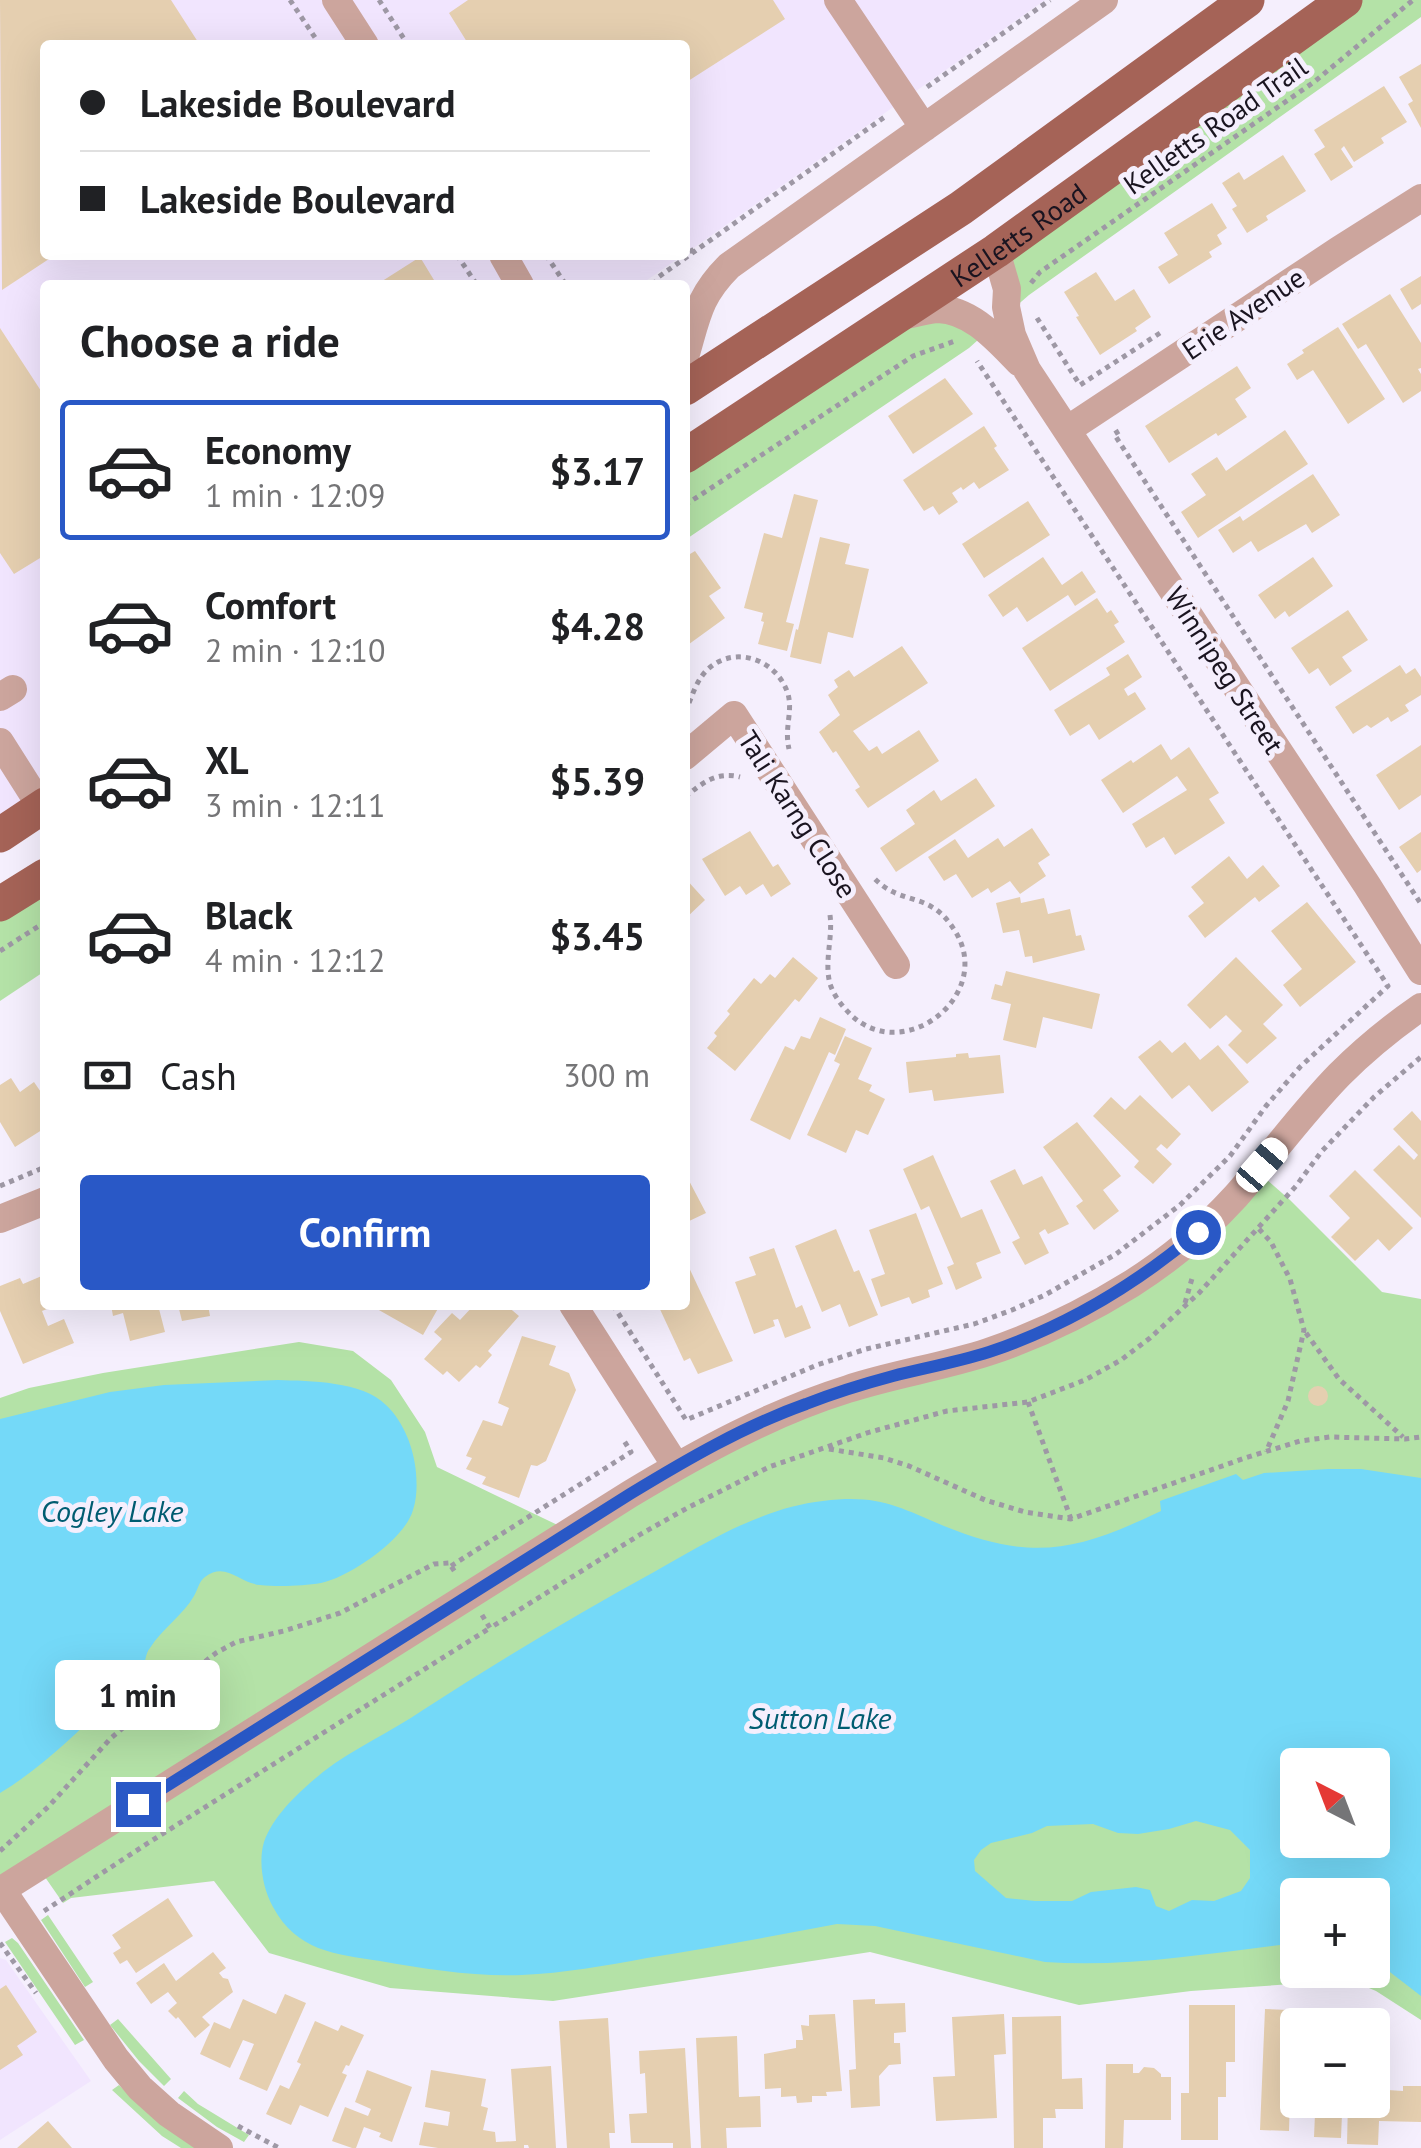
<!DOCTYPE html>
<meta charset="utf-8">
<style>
:root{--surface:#fff;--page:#f2f2f2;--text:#202124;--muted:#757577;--line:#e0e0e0;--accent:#2958c6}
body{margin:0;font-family:"PT Sans",sans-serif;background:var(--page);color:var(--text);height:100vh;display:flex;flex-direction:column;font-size:38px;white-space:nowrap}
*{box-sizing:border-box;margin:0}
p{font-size:32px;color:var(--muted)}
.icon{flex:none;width:55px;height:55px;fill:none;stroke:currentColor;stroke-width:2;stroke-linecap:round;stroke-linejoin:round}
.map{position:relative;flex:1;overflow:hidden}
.drawer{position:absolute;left:40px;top:280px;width:650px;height:1030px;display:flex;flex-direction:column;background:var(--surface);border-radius:10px;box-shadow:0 10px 40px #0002}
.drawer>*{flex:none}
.banner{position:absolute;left:40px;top:40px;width:650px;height:220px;border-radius:10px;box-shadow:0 10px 40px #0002;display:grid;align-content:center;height:220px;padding:0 40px;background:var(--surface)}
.needle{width:65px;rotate:318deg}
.buttons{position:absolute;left:1280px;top:1748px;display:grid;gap:20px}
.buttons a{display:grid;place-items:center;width:110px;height:110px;border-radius:10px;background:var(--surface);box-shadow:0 10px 40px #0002;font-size:50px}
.end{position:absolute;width:45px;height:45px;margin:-22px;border:12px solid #2958c6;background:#fff;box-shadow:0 0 0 5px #fff}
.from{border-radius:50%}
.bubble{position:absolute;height:70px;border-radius:10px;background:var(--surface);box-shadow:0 10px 40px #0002;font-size:32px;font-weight:700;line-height:70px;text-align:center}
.car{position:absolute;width:30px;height:60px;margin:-30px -15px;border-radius:12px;box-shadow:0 0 8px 2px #0007;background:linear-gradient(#fff 24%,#345 0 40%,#fff 0 76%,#345 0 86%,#fff 0)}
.banner b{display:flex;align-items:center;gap:35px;height:95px;font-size:38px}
.banner b+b{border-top:2px solid var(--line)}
.banner i{width:25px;height:25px;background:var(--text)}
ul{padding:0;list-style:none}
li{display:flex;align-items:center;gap:30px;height:140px;margin:0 20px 15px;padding:0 20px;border:5px solid transparent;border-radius:10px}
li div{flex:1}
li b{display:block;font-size:38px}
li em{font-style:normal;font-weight:700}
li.on{border-color:var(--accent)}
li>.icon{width:90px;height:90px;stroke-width:1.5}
h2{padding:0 40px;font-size:45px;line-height:120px}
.pay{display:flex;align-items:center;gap:25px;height:110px;padding:0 40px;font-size:38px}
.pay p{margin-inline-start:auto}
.primary-button{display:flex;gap:20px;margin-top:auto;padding:20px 40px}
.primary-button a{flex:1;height:115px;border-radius:10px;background:var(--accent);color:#fff;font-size:40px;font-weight:700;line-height:115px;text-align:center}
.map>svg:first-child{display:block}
</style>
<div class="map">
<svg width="1421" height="2148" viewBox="0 0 1421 2148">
<rect width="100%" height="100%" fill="#f5effd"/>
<path fill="#f1e5fe" d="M0,0H1045L685,254V45H45V255H683L640,285H45V805L0,835Z
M0,1958L6,1960L91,2081L0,2140Z"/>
<path fill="#b4e2a7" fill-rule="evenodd" d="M1345,0H1421V17L1029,295L1007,314L996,251Z
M939,309L988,331L969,348L685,540V456Z
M45,876V971L0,1001V904Z
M1257,1171L1290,1200L1382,1292L1421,1299V2020L1376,1991L1350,1980L1191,1991L1079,2005L870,1952L553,2001L390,1988L269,1953L214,1881L71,1898L63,1903L38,1867L0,1891V1398L29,1388L103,1373L299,1342L353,1351L391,1380L425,1432L437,1467L570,1531L676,1466L1088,1310ZM1298,1765H1372V1840H1298ZM1298,1895H1372V1970H1298Z
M48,1915L93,1982L85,1987L41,1920Z
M12,1938L18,1943L84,2040L75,2045L5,1942Z
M118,2019L171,2079L164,2086L139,2061L110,2025Z
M119,2085C143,2110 167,2129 197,2148H181L162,2136L112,2090Z
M184,2091L198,2104L249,2135L244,2142L217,2127L178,2098Z"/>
<path fill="#74d9f8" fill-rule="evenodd" d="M278,1380C310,1381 362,1381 386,1405C404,1422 414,1449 416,1473C417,1485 417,1498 413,1510C405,1539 350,1577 321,1583C303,1586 278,1587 260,1585C239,1583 226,1561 205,1577C199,1581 198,1589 194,1596C183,1615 162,1629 150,1648C145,1654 146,1662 142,1669C135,1680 120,1691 110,1701C74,1735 43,1767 0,1793V1419L110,1392L164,1385Z
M1328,1469H1361L1421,1478V1996L1373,1959L1372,1895H1298L1297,1943C1214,1952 1130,1968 1045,1962L875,1926L837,1924C774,1936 710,1948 647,1958C605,1966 564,1973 522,1975C475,1977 426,1969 380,1961C334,1954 297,1951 273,1907C263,1889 258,1862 264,1842C274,1814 301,1790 323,1772C354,1748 391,1732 423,1710C499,1661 575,1615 654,1572C707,1542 761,1508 823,1501C877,1494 897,1506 944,1526C1033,1562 1077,1551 1161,1511L1160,1501L1236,1474L1243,1480L1264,1473ZM1298,1765H1372V1840H1298ZM1196,1821L1230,1830L1250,1850V1878L1241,1891L1214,1901L1192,1900L1169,1911L1156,1906L1150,1890L1136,1887L1091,1892L1072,1901H1035L1006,1898L975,1871L974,1860L981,1850L991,1843L1032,1833L1047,1826L1093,1824L1118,1833L1138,1834L1169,1829Z"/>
<path fill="#e5cfb0" d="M0,0H171L198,42L194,45H45V255H55L2,290Z
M468,0H773L785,19L685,83V45H463L467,42L449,13Z
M1421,64V128L1408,104L1413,101L1399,77Z
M1384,86L1407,122L1381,138L1384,143L1354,162L1344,146L1341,149L1353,167L1331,181L1314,154L1325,147L1314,130Z
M1283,155L1306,191L1266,216L1268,220L1247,233L1232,209L1237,206L1222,183L1239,172L1244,180Z
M1212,203L1227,228L1217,235L1222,244L1209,252L1212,257L1169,284L1158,267L1178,255L1164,233Z
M420,257L437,285H376Z
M1096,272L1115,301L1134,289L1151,317L1135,328L1137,331L1100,355L1076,317L1079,316L1064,292Z
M1421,276V304L1412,310L1400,289Z
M1390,294L1421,343V368L1418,369L1421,374V391L1403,403L1366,344L1358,349L1342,324Z
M1338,327L1385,399L1348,424L1313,370L1297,380L1287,364L1304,353L1302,350Z
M0,328L45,397V555L14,574L0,553Z
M1237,366L1251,388L1235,399L1247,417L1218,436L1216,433L1169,463L1145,426Z
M945,378L973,414L913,454L888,416Z
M984,426L997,446L994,448L1009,470L979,489L974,482L963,490L961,487L952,493L958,502L939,515L933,506L924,511L903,480Z
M1285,430L1308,464L1198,538L1181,512L1206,495L1191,474L1217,457L1226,471Z
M1313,474L1340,515L1312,533L1306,524L1258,552L1251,541L1233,553L1218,530L1240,516L1243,521Z
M794,494L818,500L786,622L794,624L787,651L758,644L764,622L761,621L763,613L744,608L764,533L782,538Z
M1028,501L1050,535L984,578L962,544Z
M820,537L850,544L845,564L869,569L853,638L828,632L821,664L790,657L796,629L798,630Z
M695,551L721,588L709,596L725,618L685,647V557Z
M1043,557L1062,585L1082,571L1096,592L1075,606L1068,595L1027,622L1017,607L1003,617L988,595Z
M1313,557L1333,586L1289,617L1285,611L1275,619L1258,595Z
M1097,598L1107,613L1111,610L1119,622L1114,625L1125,642L1050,691L1022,648Z
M1348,610L1368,640L1342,657L1352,671L1330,686L1318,668L1309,674L1291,648Z
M902,646L928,683L853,731L869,751L877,746L882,754L919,730L939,761L868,808L855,790L860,787L836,751L833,753L819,732L840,715L828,695L838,687L834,680L849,670L854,677Z
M1128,654L1142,677L1124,689L1128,696L1135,692L1146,709L1099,740L1089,724L1070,736L1054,710L1110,675L1106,668Z
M1400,665L1406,674L1415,668L1421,677V695L1405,705L1409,711L1391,722L1388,717L1371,728L1367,725L1353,734L1335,707Z
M1161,744L1171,760L1189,747L1219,793L1209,799L1225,823L1175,855L1164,837L1146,848L1132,824L1187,790L1177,776L1123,813L1101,780L1131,760L1133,763Z
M1421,745V795L1399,810L1376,775Z
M976,778L995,806L896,872L880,848L915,824L906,810L934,790L941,801Z
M1032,828L1050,855L1038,863L1046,876L1020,894L1010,881L991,893L988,888L972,898L956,874L944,881L928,857L955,839L968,858L998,838L1004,847Z
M750,831L773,867L778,864L791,884L771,897L763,884L746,895L740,886L725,896L702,859Z
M1421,832V870L1417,873L1399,847Z
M1229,856L1247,879L1263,865L1280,886L1259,902L1255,897L1205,938L1188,916L1204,903L1191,887Z
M685,878L705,900L685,919Z
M1020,897L1021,903L1044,898L1048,914L1070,909L1076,936L1081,935L1085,950L1033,963L1032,956L1025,957L1019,930L1003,933L996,903Z
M1307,902L1356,962L1300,1007L1283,985L1302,969L1271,931Z
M793,957L818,978L799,1002L795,999L735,1071L707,1048L717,1036L714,1033L730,1014L727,1011L754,978L761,984L770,974L775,978Z
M1236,957L1283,1005L1263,1024L1277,1038L1247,1064L1228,1045L1242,1031L1226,1015L1210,1029L1187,1005Z
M1006,971L1100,994L1092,1029L1043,1017L1036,1048L1003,1040L1011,1004L991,999L995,984L1002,986Z
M820,1017L846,1029L835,1055L829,1052L790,1140L750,1120L785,1046L794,1050L801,1036L810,1039Z
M845,1036L872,1048L858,1079L872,1085L869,1091L885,1099L868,1135L856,1130L846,1153L807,1135L840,1064L834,1061Z
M1160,1040L1172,1053L1185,1042L1200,1060L1218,1045L1249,1082L1212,1112L1189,1085L1172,1099L1138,1057Z
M968,1053L969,1058L1000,1055L1004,1093L934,1101L932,1090L909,1093L906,1062L956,1057V1054Z
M11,1078L20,1092L34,1082L45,1098V1128L15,1147L0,1122V1085Z
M1140,1095L1181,1134L1167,1149L1161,1144L1156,1149L1172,1164L1153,1184L1134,1167L1139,1161L1093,1116L1111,1097L1125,1110Z
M1412,1111L1421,1121V1218L1373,1170L1399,1145L1414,1160L1418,1155L1393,1129Z
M1077,1122L1121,1176L1103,1190L1119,1211L1094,1230L1076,1206L1083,1201L1043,1147Z
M933,1155L961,1218L982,1209L1001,1253L976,1263L982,1278L956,1290L947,1267L954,1264L929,1206L921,1210L903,1169Z
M1015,1169L1023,1185L1042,1176L1069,1224L1048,1234L1045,1229L1039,1233L1049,1253L1025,1265L1012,1242L1020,1238L990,1181Z
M1355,1170L1413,1228L1389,1251L1378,1239L1355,1261L1331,1237L1350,1218L1329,1196Z
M685,1173L706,1213L685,1223Z
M916,1213L943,1284L928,1290L930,1297L912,1304L909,1297L881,1307L871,1279L885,1274L869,1230Z
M836,1229L854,1272L859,1270L878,1315L849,1327L840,1304L822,1312L795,1246Z
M774,1248L796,1308L802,1305L811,1328L785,1338L778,1319L773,1320L775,1326L754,1334L735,1282L756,1275L749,1257Z
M685,1259L733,1361L698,1374L690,1358L684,1361L658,1305H685Z
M44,1275L45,1305H57L42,1311L48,1326L64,1319L74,1343L23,1364L0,1311V1286L20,1278L23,1284Z
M111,1305H158L165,1332L130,1341L123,1313L113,1316Z
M178,1305H208L210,1316L182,1321Z
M370,1305H440L423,1335Z
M474,1305H506L519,1316L488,1351L492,1355L480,1368L476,1365L459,1382L447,1371L443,1375L424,1359L442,1339L434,1332L452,1313L460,1320Z
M522,1336L556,1346L549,1365L569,1373L576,1390L546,1461L537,1466L531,1465L519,1498L482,1484L486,1477L466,1469L472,1458L466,1456L483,1420L502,1426L509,1408L498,1403Z
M1308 1396a10 10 0 1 1 20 0a10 10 0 1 1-20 0Z
M168,1898L193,1936L136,1973L127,1960L120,1964L113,1953L121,1948L112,1935Z
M213,1952L226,1968L219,1973L223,1978L228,1979L233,1992L202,2017L210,2025L195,2038L178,2017L176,2019L168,2011L177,2003L168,1992L151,2004L136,1983L164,1963L176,1981Z
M6,1985L37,2032L17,2046L23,2055L0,2070V1989Z
M285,1994L306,2003L267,2091L239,2079L254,2044L243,2040L230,2068L200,2054L214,2022L230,2029L243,1999L276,2014Z
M875,1999V2004L905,2003L906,2032L894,2033V2043H900L901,2064L889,2065L879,2076L880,2106L851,2108L849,2070L856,2069L853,2000Z
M1189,2005H1235V2062H1226V2097H1218V2140H1181V2093H1189Z
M1265,2009L1313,2011L1312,2025H1298V2098L1290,2097L1289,2131L1260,2130Z
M835,2014L842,2091L826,2092L827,2096H812V2102L797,2103L796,2096L781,2097V2088L765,2089L764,2054L796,2048V2040H803L801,2025L809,2026V2015Z
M1004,2014L1006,2054L994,2055L997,2118L936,2121L933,2077L955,2076L952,2017Z
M1061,2016L1062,2079L1082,2078L1083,2109H1055L1056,2118H1043V2148H1014L1012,2017Z
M608,2018L615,2133H609L610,2148H567L559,2021Z
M315,2021L338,2031L341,2025L364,2035L349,2066L346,2065L342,2073L347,2075L328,2117L300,2105L291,2125L266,2114L280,2085L289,2089L301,2064L297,2062Z
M1372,2031L1389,2032L1388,2090L1403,2091V2086H1421V2122L1379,2121L1378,2145L1347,2144L1348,2100H1372Z
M737,2036L739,2097L760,2096L761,2127L726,2128L727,2148H701L696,2038Z
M685,2048L691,2148H673V2143H631L629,2114L647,2113L645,2073L640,2074L639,2051Z
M1106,2064H1133V2073H1139L1144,2067L1154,2068L1161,2074V2077H1171V2120H1124L1123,2148H1105Z
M551,2066L556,2148H529L528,2145H524V2148H438L419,2145L424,2122L448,2126L450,2112L425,2107L431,2070L486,2079L481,2106L488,2108L483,2130L495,2132L496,2142L516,2141L511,2069Z
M367,2070L412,2087L392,2142L379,2137L381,2133L364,2127L356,2148H352L332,2141L345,2107L368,2116L371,2109L355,2102Z
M1305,2100H1335L1334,2114H1342L1341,2138L1314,2137L1315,2114H1304Z
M48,2121L72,2148H17Z"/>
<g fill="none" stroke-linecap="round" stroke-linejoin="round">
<path stroke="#9e98a5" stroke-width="5" stroke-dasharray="5 5" stroke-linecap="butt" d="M290,0L320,45
M379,0L408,45
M927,87L1050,0
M685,240L693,253
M457,255L477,285
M546,255L566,285
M1031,283L1040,272L1314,82L1413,0
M655,285L657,278L886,116
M1037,318L1080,385L1160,333
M1119,431L1114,434L1421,904
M685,505L913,356L955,341
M685,712C692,698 695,682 707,670C734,644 777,659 788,694C793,712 784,728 789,749
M685,797C702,783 717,771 740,777
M830,915C833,938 824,961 830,984C834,996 842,1006 851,1015C905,1066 995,994 955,931C930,890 903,907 875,879
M0,951L45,922
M0,1186L45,1167
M1259,1229L1271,1242L1290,1279L1304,1330L1288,1401L1266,1452
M1185,1303L1193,1275
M613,1305L686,1420L817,1365L866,1349L974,1324L1012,1310L1045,1295L1116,1254L1180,1205L1230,1156L1266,1106L1300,1067L1388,986L977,361
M1306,1333L1339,1379L1403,1437
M1028,1402L1071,1519
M829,1449L884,1458L909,1466L985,1500L1025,1512L1071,1519L1245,1458L1300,1441L1330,1437L1405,1439L1421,1437
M451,1566L631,1452L623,1439
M482,1615L490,1628L641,1534L689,1507L769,1467L870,1432L947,1411L1028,1402L1085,1380L1121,1360L1150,1338L1199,1293L1296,1186L1322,1151L1374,1097L1421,1057
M0,1851L48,1807L111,1738L153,1702L216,1653L236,1642L284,1631L340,1613L434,1564L449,1563L455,1572
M44,1911L148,1843L490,1628
M0,1943L36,1993
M238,2126L279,2148"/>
<path stroke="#cca59d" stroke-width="28" d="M336,0L365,45
M838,0L924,128
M996,251L1007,289L1006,307L1012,335L1027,370L1367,885L1421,971
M503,255L520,285
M905,315C916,314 928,309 938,309C972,310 997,340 1019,362
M685,357C697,317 698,297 729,266L1104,0
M1067,430L1339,250L1421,198
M0,697L13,689
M0,742L45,813
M685,756L734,715L896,965
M0,1219L45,1201
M573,1305L676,1466
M2,1890L116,2059L140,2088L169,2114L219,2148
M0,1891L630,1494C700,1452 771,1413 848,1389C894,1374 942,1367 988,1352C1039,1335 1086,1312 1131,1284C1169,1260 1206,1229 1236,1196C1271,1156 1302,1113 1339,1075C1364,1050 1392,1027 1421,1007"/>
<g stroke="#a56357" stroke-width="35">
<path d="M685,388L961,208L1247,0"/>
<path id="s1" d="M685,456L996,251L1345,0"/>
<path d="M0,835L45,805"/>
<path d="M0,904L45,876"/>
</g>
</g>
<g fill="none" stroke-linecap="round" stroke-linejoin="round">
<path stroke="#2958c6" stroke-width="12" d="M138,1804L630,1494C686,1460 744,1426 806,1404C834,1393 863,1384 893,1376C925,1368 957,1362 989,1352C1067,1326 1135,1285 1198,1232"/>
</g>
<g text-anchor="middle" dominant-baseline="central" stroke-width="10" stroke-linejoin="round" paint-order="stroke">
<g font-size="28" fill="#1a1420" stroke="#f5effd">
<text transform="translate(1215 125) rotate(-35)">Kelletts Road Trail</text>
<text stroke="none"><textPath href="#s1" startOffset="400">Kelletts Road</textPath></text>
<text transform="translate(1243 313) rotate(-34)">Erie Avenue</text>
<text transform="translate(1225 670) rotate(57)">Winnipeg Street</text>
<text transform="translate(798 814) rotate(57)">Tali Karng Close</text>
</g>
<g font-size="30" font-style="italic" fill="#005c71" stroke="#f5effd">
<text x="112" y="1510">Cogley Lake</text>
<text x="820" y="1717">Sutton Lake</text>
</g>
</g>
</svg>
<div class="buttons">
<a><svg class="needle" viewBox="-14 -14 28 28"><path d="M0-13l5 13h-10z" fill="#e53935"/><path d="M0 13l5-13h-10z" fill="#757577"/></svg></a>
<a>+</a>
<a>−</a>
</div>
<i class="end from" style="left:1198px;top:1232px"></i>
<i class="end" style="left:138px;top:1804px"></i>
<div class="bubble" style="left:55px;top:1660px;width:165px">1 min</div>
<i class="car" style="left:1262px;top:1165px;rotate:41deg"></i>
<div class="banner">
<b><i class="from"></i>Lakeside Boulevard</b>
<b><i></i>Lakeside Boulevard</b>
</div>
<section class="drawer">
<h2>Choose a ride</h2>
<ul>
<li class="on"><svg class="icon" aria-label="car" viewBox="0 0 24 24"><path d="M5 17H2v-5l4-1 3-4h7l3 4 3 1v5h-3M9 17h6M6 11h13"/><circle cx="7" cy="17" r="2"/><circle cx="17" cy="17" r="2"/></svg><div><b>Economy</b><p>1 min · 12:09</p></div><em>$3.17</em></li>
<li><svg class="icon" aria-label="car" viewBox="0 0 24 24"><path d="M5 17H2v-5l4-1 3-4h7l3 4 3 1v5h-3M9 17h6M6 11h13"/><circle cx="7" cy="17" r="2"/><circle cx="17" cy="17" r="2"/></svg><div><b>Comfort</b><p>2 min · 12:10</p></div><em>$4.28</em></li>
<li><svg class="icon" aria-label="car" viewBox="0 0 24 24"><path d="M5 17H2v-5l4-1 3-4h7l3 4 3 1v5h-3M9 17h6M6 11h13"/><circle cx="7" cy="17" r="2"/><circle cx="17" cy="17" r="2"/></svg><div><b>XL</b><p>3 min · 12:11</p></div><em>$5.39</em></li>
<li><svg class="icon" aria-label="car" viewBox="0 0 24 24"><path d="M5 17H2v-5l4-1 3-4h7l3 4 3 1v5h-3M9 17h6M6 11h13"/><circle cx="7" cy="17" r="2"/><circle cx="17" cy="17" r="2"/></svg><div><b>Black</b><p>4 min · 12:12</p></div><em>$3.45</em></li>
</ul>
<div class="pay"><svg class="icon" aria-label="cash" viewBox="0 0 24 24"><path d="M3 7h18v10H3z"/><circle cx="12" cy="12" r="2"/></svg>Cash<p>300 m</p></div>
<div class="primary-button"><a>Confirm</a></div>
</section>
</div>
